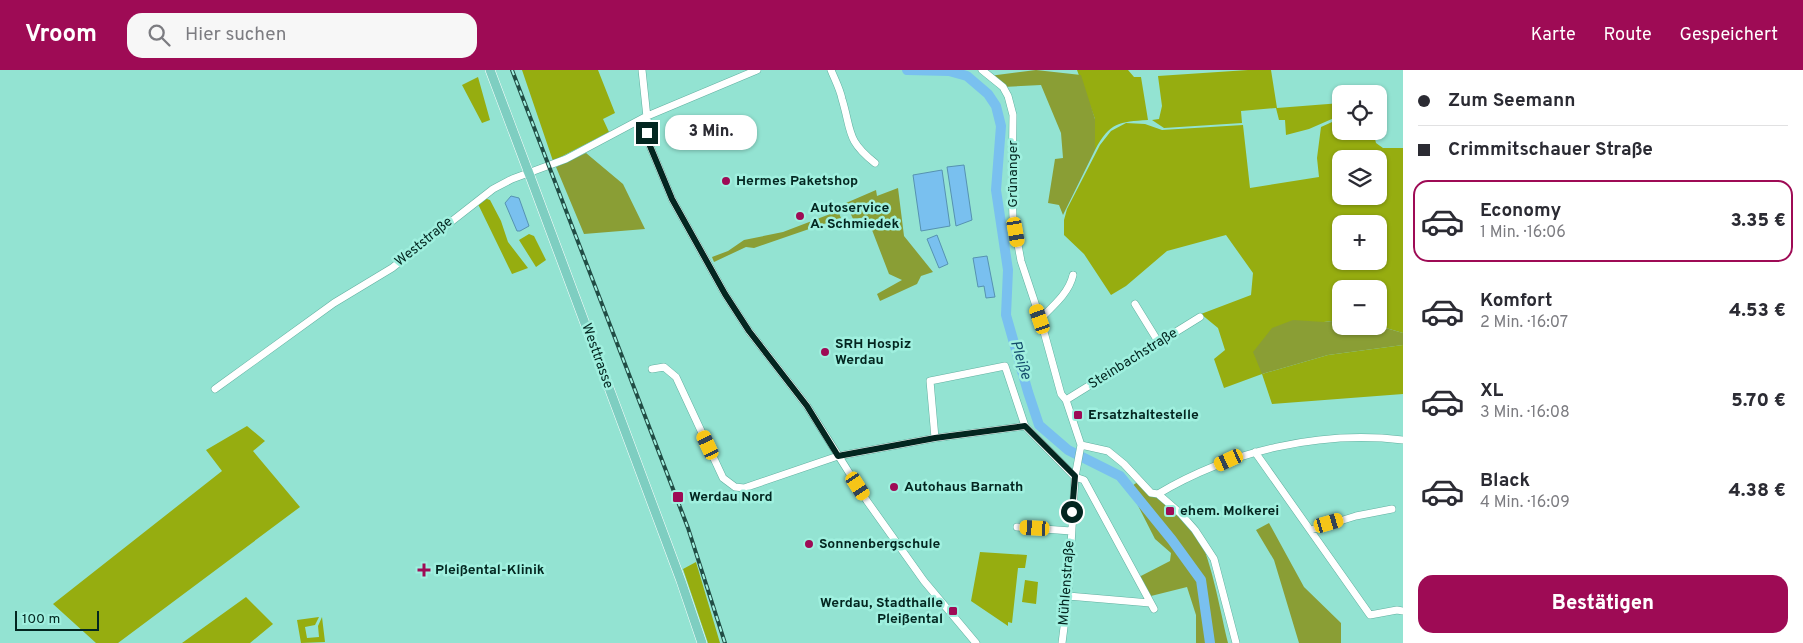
<!DOCTYPE html>
<html lang="de">
<meta charset="utf-8">
<style>
:root{--surface:#fff;--page:#f7f7f7;--text:#2b2b33;--muted:#7c7c81;--line:#e1e1e2;--accent:#9e0b55}
body{margin:0;font-family:Overpass,sans-serif;background:var(--page);color:var(--text);height:100vh;display:flex;flex-direction:column;font-size:19px;white-space:nowrap}
*{box-sizing:border-box;margin:0}
p{font-size:16px;color:var(--muted)}
.icon{flex:none;width:28px;height:28px;fill:none;stroke:currentColor;stroke-width:2;stroke-linecap:round;stroke-linejoin:round}
.map{position:relative;flex:1;overflow:hidden}
.panel{display:flex;flex-direction:column;background:var(--surface);width:400px}
.panel>*{flex:none}
.banner{display:grid;align-content:center;height:110px;padding:0 15px;background:var(--surface)}
.fabs{position:absolute;left:1332px;top:15px;display:grid;gap:10px}
.fabs a{display:grid;place-items:center;width:55px;height:55px;border-radius:10px;background:var(--surface);box-shadow:0 1px 4px #0004;font-size:25px}
.scale{position:absolute;left:15px;bottom:12px;width:84px;box-sizing:border-box;padding-left:5px;border:2px solid #032620;border-top:0;font-size:14px;line-height:18px;white-space:nowrap;color:#032620;-webkit-text-stroke:4px #a0f0df;paint-order:stroke}
.end{position:absolute;width:22px;height:22px;margin:-11px;border:6px solid #032620;background:#fff;box-shadow:0 0 0 2px #fff}
.from{border-radius:50%}
.bubble{position:absolute;height:35px;border-radius:15px;background:var(--surface);box-shadow:0 1px 4px #0004;font-size:16px;font-weight:800;line-height:35px;text-align:center}
.car{position:absolute;width:15px;height:30px;margin:-15px -8px;border-radius:6px;box-shadow:0 0 4px 1px #0007;background:linear-gradient(#f5c518 24%,#345 0 40%,#f5c518 0 76%,#345 0 86%,#f5c518 0)}
.banner b{display:flex;align-items:center;gap:18px;height:48px;font-size:19px}
.banner b+b{border-top:1px solid var(--line)}
.banner i{width:12px;height:12px;background:var(--text)}
ul{padding:0;list-style:none}
li{display:flex;align-items:center;gap:15px;height:82px;margin:0 10px 8px;padding:0 5px;border:2px solid transparent;border-radius:15px}
li div{flex:1}
li b{display:block;font-size:19px}
li em{font-style:normal;font-weight:800}
li.active{border-color:var(--accent)}
li>.icon{width:45px;height:45px;stroke-width:1.5}
.primary-button{display:flex;gap:10px;margin-top:auto;padding:10px 15px}
.primary-button a{flex:1;height:58px;border-radius:15px;background:var(--accent);color:#fff;font-size:20px;font-weight:800;line-height:58px;text-align:center}
header{display:flex;align-items:center;gap:30px;box-sizing:border-box;height:70px;padding:0 25px;background:var(--accent);color:#fff}
header strong{font-size:24px}
nav{display:flex;gap:28px;margin-inline-start:auto;font-size:18px}
.search{width:350px;height:45px;background:var(--page);display:flex;align-items:center;gap:12px;box-sizing:border-box;padding:0 18px;border-radius:15px;color:var(--muted);font-size:19px}
main{display:flex;flex:1;min-height:0}
.map>svg:first-child{display:block}
</style>
<header>
<strong>Vroom</strong>
<div class="search"><svg class="icon" aria-label="search" viewBox="0 0 24 24"><circle cx="10" cy="10" r="6"/><path d="M15 15l6 6"/></svg>Hier suchen</div>
<nav><a>Karte</a><a>Route</a><a>Gespeichert</a></nav>
</header>
<main>
<div class="map">
<svg width="1403" height="573" viewBox="0 0 1403 573">
<rect width="100%" height="100%" fill="#93e3d2"/>
<path fill="#96ad10" fill-rule="evenodd" d="M522,0H598L615,43L603,49L609,62L553,91Z
M1077,0H1128L1134,7H1141L1148,50C1119,52 1110,52 1095,80V49Z
M1248,0H1271L1277,38L1341,33V45L1309,59L1286,65L1285,50H1279L1276,38L1241,41L1242,53L1164,58L1152,50L1159,49L1162,36L1158,6Z
M478,7L490,50L482,53L462,15Z
M1341,48V61H1373L1376,73L1383,78H1403V263L1379,256V219H1341V250L1324,252L1262,304L1328,285L1403,275V324L1272,334L1262,304L1224,318L1214,289L1225,280L1218,258L1201,244L1251,225L1253,203L1226,165L1167,181L1126,216L1111,225L1084,184L1064,165V150L1067,139L1100,75L1111,61L1126,53L1145,54L1162,60L1243,55L1250,118L1319,107L1317,88L1321,57ZM1341,89H1379V126H1341ZM1341,154H1379V191H1341Z
M484,128L490,130L501,151L508,172L528,198L512,204L477,132Z
M529,164L534,166L546,190L536,197L519,170Z
M247,356L265,371L253,381L300,437L118,573H96L53,534L222,401L206,380Z
M980,482L1027,485L1025,498H1018L1012,553L1008,552V556L971,531Z
M696,492L720,573H708L683,499Z
M1025,510L1038,512L1036,534L1022,532Z
M246,527L273,554L250,573H182Z
M319,547L315,555L305,557L307,568L319,567L318,556L322,547L325,572L301,573L297,550Z"/>
<path fill="#8a9e35" d="M1036,0L1081,5L1095,49V80L1063,145L1059,135L1048,133L1055,89L1063,88L1061,63L1041,15L1003,17L989,6Z
M586,83L623,114L645,159L584,164L556,97Z
M898,118L904,166L933,202L921,206L917,214L880,231L877,224L902,210L889,204L867,147L853,149L846,133L876,120L877,126Z
M838,141L841,148L754,178L746,177L714,192L712,187L728,181L744,170L783,162Z
M1293,250L1324,252L1341,250V256H1379L1403,263V275L1328,285L1262,304L1253,282L1272,258Z
M1139,411C1158,424 1179,440 1194,459C1210,480 1221,545 1228,573H1196V545L1187,517L1147,527L1137,508L1170,491L1171,483L1155,469L1129,418Z
M1269,453L1304,517L1341,553V573H1299L1274,490L1256,460Z"/>
<path fill="#79c0ef" stroke="#5692b1" d="M964,95L972,150L956,156L947,97Z
M942,100L950,156L921,161L913,105Z
M511,126L519,128L529,156L520,161H517L505,133Z
M937,165L948,194L939,198L927,169Z
M987,186L995,227L986,228L984,216L978,217L973,188Z"/>
<g fill="none" stroke-linecap="round" stroke-linejoin="round">
<path stroke="#79c0ef" stroke-width="10" d="M907,0L949,1L967,6L988,24L996,36L1001,56L996,120L1008,200L1006,245L1028,322L1039,355L1068,380L1120,406L1172,470L1201,510L1210,573"/>
<defs>
<path id="minor" d="M642,0L650,76L672,129L725,224L749,261L807,336L867,431L924,511L976,573
M831,0C835,10 840,19 842,29C852,62 846,70 875,93
M982,0L1003,17L1008,26L1013,45L1012,119L1013,148L1021,191L1041,251L1061,324L1066,330L1081,375L1075,407L1068,526L1062,573
M1135,234L1159,273
M1040,249C1053,236 1069,223 1073,205
M652,299L664,297L676,307L723,408L735,417L744,418L838,386L935,368L1025,356
M215,319L334,233L392,198L493,119L512,109L566,89L645,47L757,0
M1066,330L1200,247
M935,368L930,311L1005,296L1025,356L1075,407L1084,410L1154,539
M1081,375L1108,381L1124,394L1151,423L1158,424L1180,443L1195,460L1214,489L1236,573
M1255,382L1370,545L1397,540L1403,541
M1158,424C1230,381 1320,360 1403,370
M1017,457L1071,461
M1311,460L1356,446L1392,439
M1068,526L1150,533"/>
<path id="major" d="M490,0L528,101
M530,106L681,511L702,573"/>
</defs>
<use href="#minor" stroke="#61b0a0" stroke-width="8"/>
<use href="#major" stroke="#fff" stroke-width="10"/>
<use href="#minor" stroke="#fff" stroke-width="7"/>
<use href="#major" stroke="#7ecec1" stroke-width="9"/>
<defs>
<path id="rail" d="M512,0L688,458L725,573"/>
</defs>
<use href="#rail" stroke="#214d45" stroke-width="4"/>
<use href="#rail" stroke="#a0f0df" stroke-width="2" stroke-dasharray="5.5" stroke-linecap="butt"/>
<defs>
<path id="major-bridge" d="M528,101L530,106"/>
</defs>
<use href="#major-bridge" stroke="#fff" stroke-width="10" stroke-linecap="butt"/>
<use href="#major-bridge" stroke="#7ecec1" stroke-width="9"/>
</g>
<g fill="none" stroke-linecap="round" stroke-linejoin="round">
<path stroke="#032620" stroke-width="6" d="M647,63L650,76L672,129L725,224L749,261L807,336L838,386L935,368L1025,356L1075,406L1072,442"/>
</g>
<g fill="#9e0b55" stroke="#a0f0df" stroke-width="2">
<circle cx="726" cy="111" r="5"/>
<circle cx="800" cy="146" r="5"/>
<circle cx="825" cy="282" r="5"/>
<rect x="1073" y="340" width="10" height="10" rx="2.5"/>
<circle cx="894" cy="417" r="5"/>
<rect x="672" y="421" width="12" height="12" rx="2.5"/>
<rect x="1165" y="436" width="10" height="10" rx="2.5"/>
<circle cx="809" cy="474" r="5"/>
<path d="M421.5 492.5h5v5h5v5h-5v5h-5v-5h-5v-5h5z"/>
<rect x="948" y="536" width="10" height="10" rx="2.5"/>
</g>
<g text-anchor="middle" dominant-baseline="central" stroke-width="5" stroke-linejoin="round" paint-order="stroke">
<g font-size="14" fill="#032620" stroke="#a0f0df">
<text transform="translate(1013 104) rotate(-90)">Grünanger</text>
<text transform="translate(424 172) rotate(-39)">Weststraße</text>
<text transform="translate(597 286) rotate(70)">Westtrasse</text>
<text transform="translate(1133 289) rotate(-32)">Steinbachstraße</text>
<text transform="translate(1067 513) rotate(-86)">Mühlenstraße</text>
</g>
<g font-size="14" font-weight="bold" fill="#032620" stroke="#a0f0df" text-anchor="start">
<text x="736" y="111">Hermes Paketshop</text>
<text x="810" y="138">Autoservice<tspan x="810" dy="16">A. Schmiedek</tspan></text>
<text x="835" y="274">SRH Hospiz<tspan x="835" dy="16">Werdau</tspan></text>
<text x="1088" y="345">Ersatzhaltestelle</text>
<text x="904" y="417">Autohaus Barnath</text>
<text x="689" y="427">Werdau Nord</text>
<text x="1180" y="441">ehem. Molkerei</text>
<text x="819" y="474">Sonnenbergschule</text>
<text x="435" y="500">Pleißental-Klinik</text>
<text x="943" y="533" text-anchor="end">Werdau, Stadthalle<tspan x="943" dy="16">Pleißental</tspan></text>
</g>
<g font-size="15" font-style="italic" fill="#124a6a" stroke="#a0f0df">
<text transform="translate(1020 290) rotate(73)">Pleiße</text>
</g>
</g>
</svg>
<div class="fabs">
<a><svg class="icon" aria-label="locate" viewBox="0 0 24 24"><circle cx="12" cy="12" r="6"/><path d="M12 2v4M12 18v4M2 12h4M18 12h4"/></svg></a>
<a><svg class="icon" aria-label="layers" viewBox="0 0 24 24"><path d="M12 4l9 5-9 5-9-5zM3 14l9 5 9-5"/></svg></a>
<a>+</a>
<a>−</a>
</div>
<div class="scale">100 m</div>
<i class="end from" style="left:1072px;top:442px"></i>
<i class="end" style="left:647px;top:63px"></i>
<div class="bubble" style="left:665px;top:45px;width:92px">3 Min.</div>
<i class="car" style="left:1016px;top:162px;rotate:170deg"></i>
<i class="car" style="left:1040px;top:249px;rotate:341deg"></i>
<i class="car" style="left:708px;top:375px;rotate:335deg"></i>
<i class="car" style="left:1229px;top:390px;rotate:245deg"></i>
<i class="car" style="left:858px;top:416px;rotate:147deg"></i>
<i class="car" style="left:1329px;top:453px;rotate:74deg"></i>
<i class="car" style="left:1035px;top:458px;rotate:273deg"></i>
</div>
<section class="panel">
<div class="banner">
<b><i class="from"></i>Zum Seemann</b>
<b><i></i>Crimmitschauer Straße</b>
</div>
<ul>
<li class="active"><svg class="icon" aria-label="car" viewBox="0 0 24 24"><path d="M5 17H2v-5l4-1 3-4h7l3 4 3 1v5h-3M9 17h6M6 11h13"/><circle cx="7" cy="17" r="2"/><circle cx="17" cy="17" r="2"/></svg><div><b>Economy</b><p>1 Min. · 16:06</p></div><em>3.35 €</em></li>
<li><svg class="icon" aria-label="car" viewBox="0 0 24 24"><path d="M5 17H2v-5l4-1 3-4h7l3 4 3 1v5h-3M9 17h6M6 11h13"/><circle cx="7" cy="17" r="2"/><circle cx="17" cy="17" r="2"/></svg><div><b>Komfort</b><p>2 Min. · 16:07</p></div><em>4.53 €</em></li>
<li><svg class="icon" aria-label="car" viewBox="0 0 24 24"><path d="M5 17H2v-5l4-1 3-4h7l3 4 3 1v5h-3M9 17h6M6 11h13"/><circle cx="7" cy="17" r="2"/><circle cx="17" cy="17" r="2"/></svg><div><b>XL</b><p>3 Min. · 16:08</p></div><em>5.70 €</em></li>
<li><svg class="icon" aria-label="car" viewBox="0 0 24 24"><path d="M5 17H2v-5l4-1 3-4h7l3 4 3 1v5h-3M9 17h6M6 11h13"/><circle cx="7" cy="17" r="2"/><circle cx="17" cy="17" r="2"/></svg><div><b>Black</b><p>4 Min. · 16:09</p></div><em>4.38 €</em></li>
</ul>
<div class="primary-button"><a>Bestätigen</a></div>
</section>
</main>
